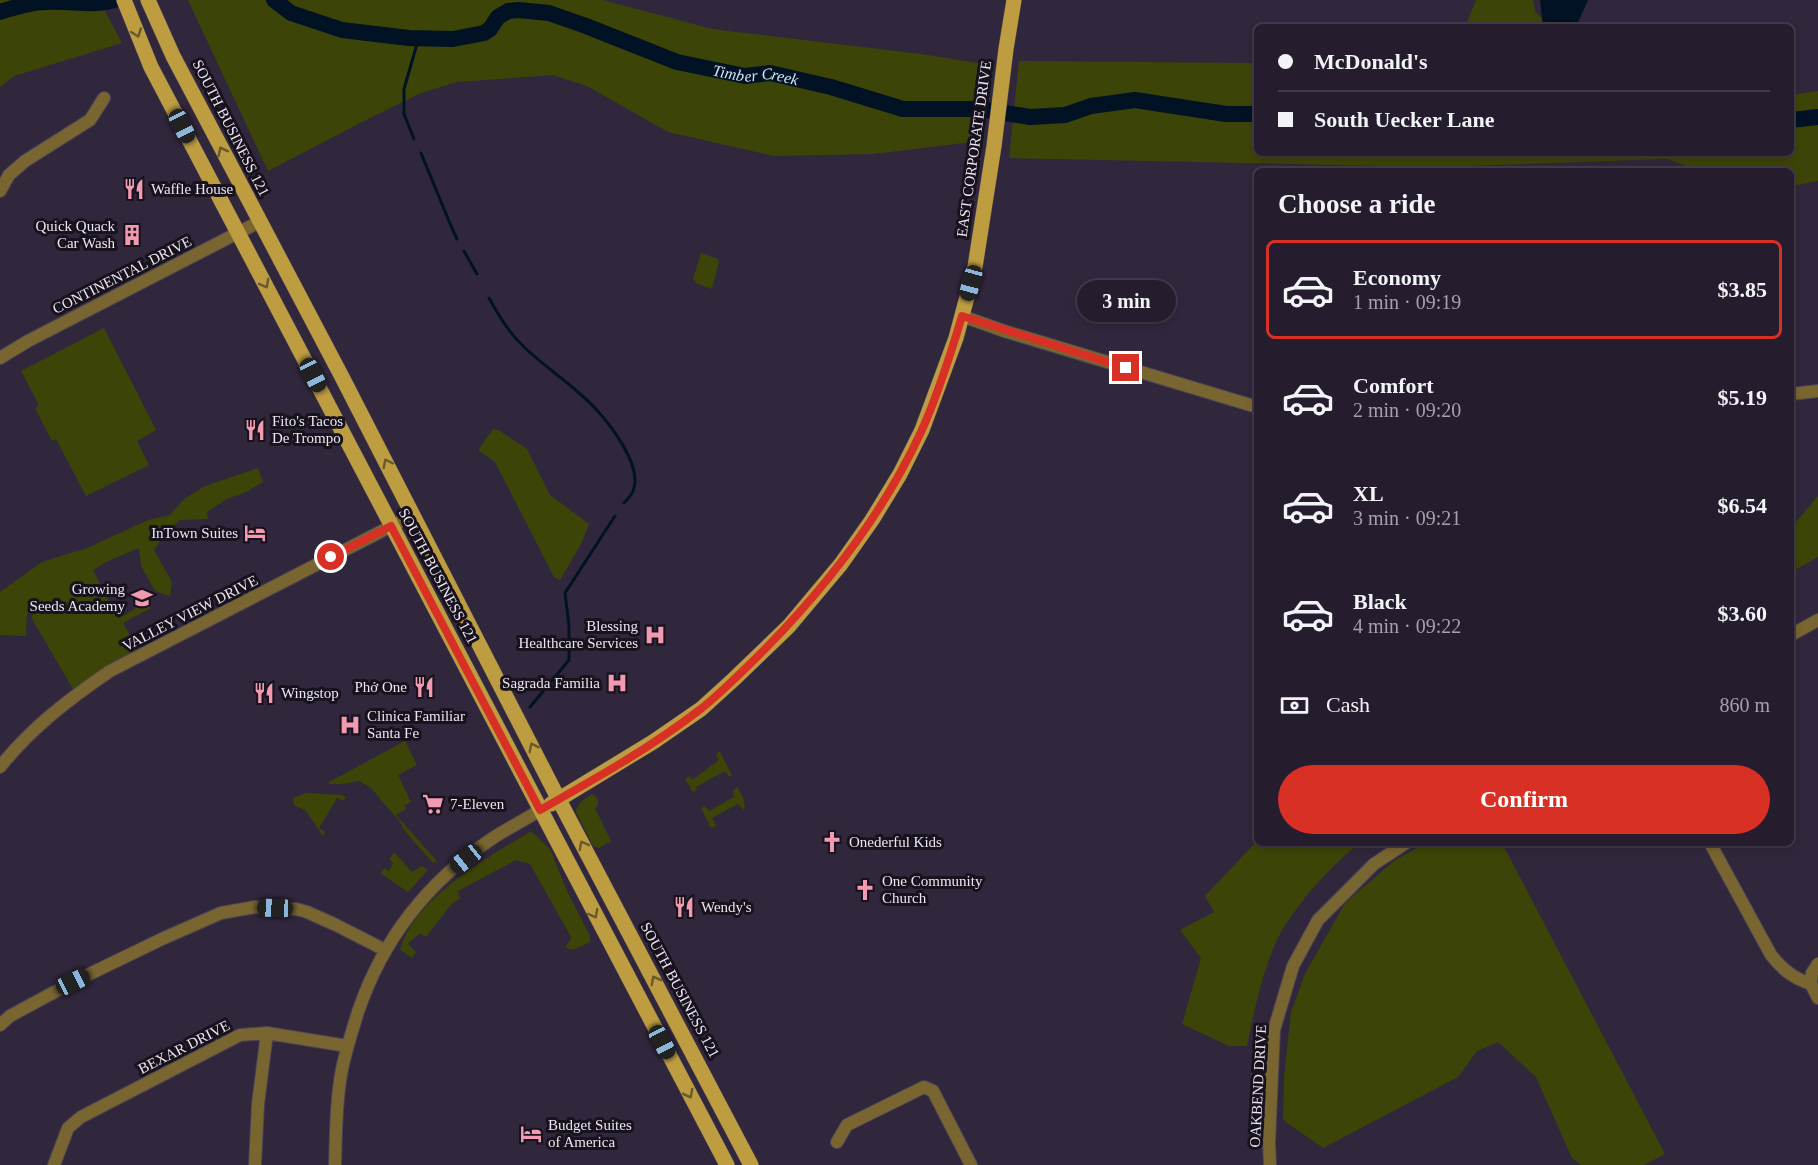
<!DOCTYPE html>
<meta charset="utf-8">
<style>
:root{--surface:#251d2e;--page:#312a3a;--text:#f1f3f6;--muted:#a3a2aa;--line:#423b4a;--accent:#d93025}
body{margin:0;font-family:"Times New Roman",serif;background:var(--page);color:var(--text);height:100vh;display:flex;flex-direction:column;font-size:22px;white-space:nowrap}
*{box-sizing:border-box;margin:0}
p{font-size:20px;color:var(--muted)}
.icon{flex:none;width:33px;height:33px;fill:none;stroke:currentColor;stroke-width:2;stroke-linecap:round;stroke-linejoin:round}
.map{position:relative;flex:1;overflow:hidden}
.side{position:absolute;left:1254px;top:168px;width:540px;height:678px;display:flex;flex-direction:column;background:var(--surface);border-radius:9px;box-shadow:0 3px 9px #0003,0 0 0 2px var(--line)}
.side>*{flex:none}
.top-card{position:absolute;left:1254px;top:24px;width:540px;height:132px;border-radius:9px;box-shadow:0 3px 9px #0003,0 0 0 2px var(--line);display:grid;align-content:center;height:132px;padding:0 24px;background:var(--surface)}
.end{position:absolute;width:27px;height:27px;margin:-14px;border:8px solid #d93025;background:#fff;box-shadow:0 0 0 3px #fff}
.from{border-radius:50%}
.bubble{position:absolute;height:42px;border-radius:21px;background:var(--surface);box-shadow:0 3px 9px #0003,0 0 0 2px var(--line);font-size:20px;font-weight:700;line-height:42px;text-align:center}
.car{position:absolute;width:18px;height:36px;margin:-18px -9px;border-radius:8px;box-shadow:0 0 4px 2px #0007;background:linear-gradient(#222 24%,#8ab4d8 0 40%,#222 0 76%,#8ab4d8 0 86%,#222 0)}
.top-card b{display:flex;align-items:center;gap:21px;height:57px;font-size:22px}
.top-card b+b{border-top:2px solid var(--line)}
.top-card i{width:15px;height:15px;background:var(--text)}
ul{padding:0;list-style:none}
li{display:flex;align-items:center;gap:18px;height:99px;margin:0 12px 9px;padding:0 12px;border:3px solid transparent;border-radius:9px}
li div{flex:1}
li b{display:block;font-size:22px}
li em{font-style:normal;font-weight:700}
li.active{border-color:var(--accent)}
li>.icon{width:54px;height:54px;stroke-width:1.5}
h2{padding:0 24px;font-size:27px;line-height:72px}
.pay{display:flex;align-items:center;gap:15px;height:66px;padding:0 24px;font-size:22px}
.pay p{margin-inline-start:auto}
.cta{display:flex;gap:12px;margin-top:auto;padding:12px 24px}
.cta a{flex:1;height:69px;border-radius:36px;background:var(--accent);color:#fff;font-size:24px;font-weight:700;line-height:69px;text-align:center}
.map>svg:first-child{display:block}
</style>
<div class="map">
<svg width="1818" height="1165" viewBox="0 0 1818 1165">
<rect width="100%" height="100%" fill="#31273d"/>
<path fill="#3d4407" d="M0,0H99L122,43L14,76L0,87Z
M188,0H603L712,29L921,54L990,65L980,141L873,154L774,156L668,132L587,86L553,75L457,82L421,93L364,121L268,171Z
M1476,0H1533L1535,11L1550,27H1465Z
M1019,61L1257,63V153H1791V95L1818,91V181L1791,186V171H1700L1667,159L1436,167L1009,158Z
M701,253L718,259L719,261L712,289L698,284L693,279Z
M104,328L156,430L137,441L149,465L86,496L56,439L52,441L35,408L39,405L21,371Z
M493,429L500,431L527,449L550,495L589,524L581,544L560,580L554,577L495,462L478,450Z
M258,468L263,482L246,492L227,499L207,512L208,519L180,520L167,532L154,550L172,582L170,596L155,591L141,566L139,548L108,561L93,570L118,619L146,602L151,608L123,623L137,648L135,651L73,689L31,617L33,615L27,613L26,636L0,635V592L42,562L87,548L148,520L170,515L184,499L205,486Z
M1818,496V557L1791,572V528Z
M405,741L417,765L398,775L411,802L404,806L406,809L396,815L437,861L433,863L404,830L400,822L371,788L359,781L343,784H329V782Z
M718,752H720L732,775L729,777L725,771L696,787L697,790L693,792L685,779L689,776L692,780L719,760L716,756Z
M737,787C741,792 747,804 744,810L738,804L712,818L716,826L711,828L701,808L705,806L709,811L734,797L733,791Z
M306,793L342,795L346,797L343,801L337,798L319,828L325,832L323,836L306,811L294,805L293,798Z
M593,794L598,799V805L595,808L611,841L599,848L593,846L576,812C576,804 586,797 593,794Z
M530,832H532L550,849L567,891L590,936V942L573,950L567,948L566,946L570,941L571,937L530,864L516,860L458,891L460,898L450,906L426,937L420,933L408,944L416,952L412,958L400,950C412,900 489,856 530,832Z
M1257,841V843H1360C1333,863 1298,903 1281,932C1264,964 1254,1011 1247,1046H1229L1182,1024L1201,958L1180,930L1214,912L1205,896Z
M1426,843H1502L1665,1154L1644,1165H1581L1572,1158L1536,1077L1498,1042L1477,1051L1458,1077L1323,1148L1283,1120L1284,1077L1291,1012L1305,974L1345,903L1394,861Z
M394,853L396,854L412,872L422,866L428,870L408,892L380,873L385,868L389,871L393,863L389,859Z"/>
<path fill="#011224" d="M1540,0H1588L1576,27H1543Z"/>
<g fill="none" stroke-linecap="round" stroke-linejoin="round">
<path stroke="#011224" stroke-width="3" d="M414,139L404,114V89L419,37
M421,153L451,226L457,239
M464,251L477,274
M489,298C499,316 509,333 524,347C546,368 573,385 594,407C610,424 641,464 634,488C633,493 628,499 624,503
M530,707L569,660V626L565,593L615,516"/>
<g stroke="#011224" stroke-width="16">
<path id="s1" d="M274,0L291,13L342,30L409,38L453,39L484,33L490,29L498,17L508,11L518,10L549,13L586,26L677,62L745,76L770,73L831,87L903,109H981L1030,117L1065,115L1091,106L1135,100L1226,114H1257"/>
<path d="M0,12C15,7 31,2 47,2C69,0 93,7 114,0"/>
<path d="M1791,120L1818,117"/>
</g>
<defs>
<path id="minor" d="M0,191L9,175L25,161L90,120L104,98
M962,316L1004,331L1257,407
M0,358L28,341L259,222
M1791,394L1818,391
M1791,635L1818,620
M0,767C31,728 69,699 110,671L413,515
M1710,843L1771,955C1783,970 1793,978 1811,984
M1811,984L1812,973L1818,964
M1811,984L1818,998
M0,1025L10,1016L73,982L164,938L221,913L255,907L296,909L307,912L336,925L385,950
M837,1142L847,1125L924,1087L933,1091L971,1165
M54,1165L68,1128L81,1117L240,1035L267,1033L347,1046
M255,1165L258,1104L267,1033
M335,1165C336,1133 336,1101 342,1069C346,1050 352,1031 358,1012C383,938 428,881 493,838C508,828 525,820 540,810
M1270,1165L1269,1142L1274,1030L1293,966L1318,920L1374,864L1406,843"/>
<path id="major" d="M124,0L151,67L727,1165
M148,0L173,56L342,377L559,800L751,1165
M551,804L653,742L701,709L734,679L789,626L841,564L872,520L900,474L922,430L956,338L975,267L994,146L1006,49L1014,0"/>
</defs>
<use href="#minor" stroke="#4b4257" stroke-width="14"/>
<use href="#major" stroke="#4b4257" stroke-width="16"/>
<use href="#minor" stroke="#79652f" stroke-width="12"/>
<use href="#major" stroke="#be9d41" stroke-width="15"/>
</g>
<defs><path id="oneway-chevron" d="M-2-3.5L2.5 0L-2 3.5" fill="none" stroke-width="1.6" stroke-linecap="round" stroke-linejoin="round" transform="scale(1.5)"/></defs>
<g stroke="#6a582e">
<use href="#oneway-chevron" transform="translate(137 33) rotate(70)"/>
<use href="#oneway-chevron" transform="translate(222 151) rotate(-117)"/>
<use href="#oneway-chevron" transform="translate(265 284) rotate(62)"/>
<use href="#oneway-chevron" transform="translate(387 463) rotate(-117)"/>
<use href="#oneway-chevron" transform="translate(533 747) rotate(-117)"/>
<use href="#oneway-chevron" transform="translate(583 845) rotate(-118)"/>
<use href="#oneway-chevron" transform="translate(594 914) rotate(62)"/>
<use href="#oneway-chevron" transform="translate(655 980) rotate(-118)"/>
<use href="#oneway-chevron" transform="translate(689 1094) rotate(62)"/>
</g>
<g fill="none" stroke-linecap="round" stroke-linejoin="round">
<path stroke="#d93025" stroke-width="8" d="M331,557L391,526L540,810C595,779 652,747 702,708C724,690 745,669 765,649C828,585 883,514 921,432C937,397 951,353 962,316L1126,368"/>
</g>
<defs>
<symbol id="restaurant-bare" viewBox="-9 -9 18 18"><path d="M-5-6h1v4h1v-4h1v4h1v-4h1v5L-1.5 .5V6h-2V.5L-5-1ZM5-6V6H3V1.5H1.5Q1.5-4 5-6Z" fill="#f19ab1" stroke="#17121c" stroke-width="2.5" paint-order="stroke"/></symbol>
<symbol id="building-bare" viewBox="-9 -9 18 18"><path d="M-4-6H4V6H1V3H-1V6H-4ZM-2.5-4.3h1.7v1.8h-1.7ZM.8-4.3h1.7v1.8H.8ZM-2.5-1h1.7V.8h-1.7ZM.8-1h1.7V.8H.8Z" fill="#f19ab1" stroke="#17121c" stroke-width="2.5" paint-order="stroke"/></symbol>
<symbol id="hotel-bare" viewBox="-9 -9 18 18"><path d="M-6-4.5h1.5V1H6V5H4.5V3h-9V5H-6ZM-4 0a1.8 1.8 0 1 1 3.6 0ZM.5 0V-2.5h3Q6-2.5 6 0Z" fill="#f19ab1" stroke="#17121c" stroke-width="2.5" paint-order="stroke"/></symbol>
<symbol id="school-bare" viewBox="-9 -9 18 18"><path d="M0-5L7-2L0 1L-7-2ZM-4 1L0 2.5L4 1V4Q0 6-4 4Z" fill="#f19ab1" stroke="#17121c" stroke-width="2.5" paint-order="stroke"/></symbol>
<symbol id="hospital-bare" viewBox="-9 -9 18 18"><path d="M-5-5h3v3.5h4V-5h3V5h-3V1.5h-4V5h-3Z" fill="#f19ab1" stroke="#17121c" stroke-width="2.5" paint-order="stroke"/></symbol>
<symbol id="supermarket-bare" viewBox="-9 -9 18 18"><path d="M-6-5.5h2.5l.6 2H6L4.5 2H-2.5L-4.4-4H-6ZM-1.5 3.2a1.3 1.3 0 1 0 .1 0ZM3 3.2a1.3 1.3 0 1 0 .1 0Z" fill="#f19ab1" stroke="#17121c" stroke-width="2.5" paint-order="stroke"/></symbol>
<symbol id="church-bare" viewBox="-9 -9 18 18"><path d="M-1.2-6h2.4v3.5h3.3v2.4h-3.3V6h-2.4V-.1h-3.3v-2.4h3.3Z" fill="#f19ab1" stroke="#17121c" stroke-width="2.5" paint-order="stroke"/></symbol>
</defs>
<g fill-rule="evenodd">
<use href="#restaurant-bare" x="119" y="174" width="30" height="30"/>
<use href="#building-bare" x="117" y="220" width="30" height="30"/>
<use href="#restaurant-bare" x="240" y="415" width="30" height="30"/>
<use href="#hotel-bare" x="240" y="518" width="30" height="30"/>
<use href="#school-bare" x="127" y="583" width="30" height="30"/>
<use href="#hospital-bare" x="640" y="620" width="30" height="30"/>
<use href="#hospital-bare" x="602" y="668" width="30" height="30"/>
<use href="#restaurant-bare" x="409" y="672" width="30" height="30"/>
<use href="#restaurant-bare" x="249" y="678" width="30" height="30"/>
<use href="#hospital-bare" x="335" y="710" width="30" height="30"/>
<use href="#supermarket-bare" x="418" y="789" width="30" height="30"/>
<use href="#church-bare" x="817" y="827" width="30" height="30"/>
<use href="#church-bare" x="850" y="875" width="30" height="30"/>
<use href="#restaurant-bare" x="669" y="892" width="30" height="30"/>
<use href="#hotel-bare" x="516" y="1119" width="30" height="30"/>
</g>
<g text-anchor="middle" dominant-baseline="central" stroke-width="6" stroke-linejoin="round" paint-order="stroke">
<g font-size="15" fill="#ebe5f4" stroke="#17121c">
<text transform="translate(231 128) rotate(63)">SOUTH BUSINESS 121</text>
<text transform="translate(974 149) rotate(-82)">EAST CORPORATE DRIVE</text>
<text transform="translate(122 275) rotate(-27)">CONTINENTAL DRIVE</text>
<text transform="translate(438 576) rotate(62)">SOUTH BUSINESS 121</text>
<text transform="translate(190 613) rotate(-27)">VALLEY VIEW DRIVE</text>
<text transform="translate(680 990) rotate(62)">SOUTH BUSINESS 121</text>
<text transform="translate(184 1047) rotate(-27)">BEXAR DRIVE</text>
<text transform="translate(1258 1086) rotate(-87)">OAKBEND DRIVE</text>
</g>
<g font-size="15" fill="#ebe5f4" stroke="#17121c" text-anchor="start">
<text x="151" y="189">Waffle House</text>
<text x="115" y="226" text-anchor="end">Quick Quack<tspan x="115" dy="17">Car Wash</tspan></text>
<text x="272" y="421">Fito's Tacos<tspan x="272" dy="17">De Trompo</tspan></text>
<text x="238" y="533" text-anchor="end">InTown Suites</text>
<text x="125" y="589" text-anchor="end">Growing<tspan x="125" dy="17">Seeds Academy</tspan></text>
<text x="638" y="626" text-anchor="end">Blessing<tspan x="638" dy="17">Healthcare Services</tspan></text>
<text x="600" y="683" text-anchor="end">Sagrada Familia</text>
<text x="407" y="687" text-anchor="end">Phở One</text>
<text x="281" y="693">Wingstop</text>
<text x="367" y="716">Clinica Familiar<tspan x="367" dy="17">Santa Fe</tspan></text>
<text x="450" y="804">7-Eleven</text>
<text x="849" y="842">Onederful Kids</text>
<text x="882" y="881">One Community<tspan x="882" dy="17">Church</tspan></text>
<text x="701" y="907">Wendy's</text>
<text x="548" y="1125">Budget Suites<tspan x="548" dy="17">of America</tspan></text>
</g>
<g font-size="16" font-style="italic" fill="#d2e3f3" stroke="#17121c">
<text stroke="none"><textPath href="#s1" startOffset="510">Timber Creek</textPath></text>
</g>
</g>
</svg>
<i class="end from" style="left:331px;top:557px"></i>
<i class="end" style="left:1126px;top:368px"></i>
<div class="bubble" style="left:1077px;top:280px;width:99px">3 min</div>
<i class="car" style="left:182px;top:126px;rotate:153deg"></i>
<i class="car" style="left:971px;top:283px;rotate:195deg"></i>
<i class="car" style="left:313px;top:375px;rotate:153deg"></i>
<i class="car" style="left:466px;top:859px;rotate:231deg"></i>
<i class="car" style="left:275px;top:908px;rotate:272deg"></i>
<i class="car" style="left:73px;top:982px;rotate:64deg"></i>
<i class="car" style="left:662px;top:1042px;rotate:152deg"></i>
<div class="top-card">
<b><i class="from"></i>McDonald's</b>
<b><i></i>South Uecker Lane</b>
</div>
<section class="side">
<h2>Choose a ride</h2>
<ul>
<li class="active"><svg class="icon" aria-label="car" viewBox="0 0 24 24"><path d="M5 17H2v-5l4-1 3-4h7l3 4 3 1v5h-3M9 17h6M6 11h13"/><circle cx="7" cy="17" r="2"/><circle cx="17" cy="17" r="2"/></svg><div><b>Economy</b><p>1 min · 09:19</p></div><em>$3.85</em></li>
<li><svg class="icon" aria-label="car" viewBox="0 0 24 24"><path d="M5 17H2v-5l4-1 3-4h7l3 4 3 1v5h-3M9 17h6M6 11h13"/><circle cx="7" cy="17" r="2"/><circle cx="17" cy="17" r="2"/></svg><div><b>Comfort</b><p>2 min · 09:20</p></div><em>$5.19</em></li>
<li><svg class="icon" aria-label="car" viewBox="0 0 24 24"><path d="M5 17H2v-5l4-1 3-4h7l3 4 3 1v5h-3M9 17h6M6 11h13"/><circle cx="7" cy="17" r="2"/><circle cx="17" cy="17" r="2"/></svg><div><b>XL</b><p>3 min · 09:21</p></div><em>$6.54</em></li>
<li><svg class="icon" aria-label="car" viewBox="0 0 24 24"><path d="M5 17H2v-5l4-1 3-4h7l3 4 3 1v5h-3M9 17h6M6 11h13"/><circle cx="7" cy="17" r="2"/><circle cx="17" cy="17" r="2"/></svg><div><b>Black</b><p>4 min · 09:22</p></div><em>$3.60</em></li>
</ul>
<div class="pay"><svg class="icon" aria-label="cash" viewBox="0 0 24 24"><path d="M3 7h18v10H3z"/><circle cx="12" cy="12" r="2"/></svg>Cash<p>860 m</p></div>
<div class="cta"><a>Confirm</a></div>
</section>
</div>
